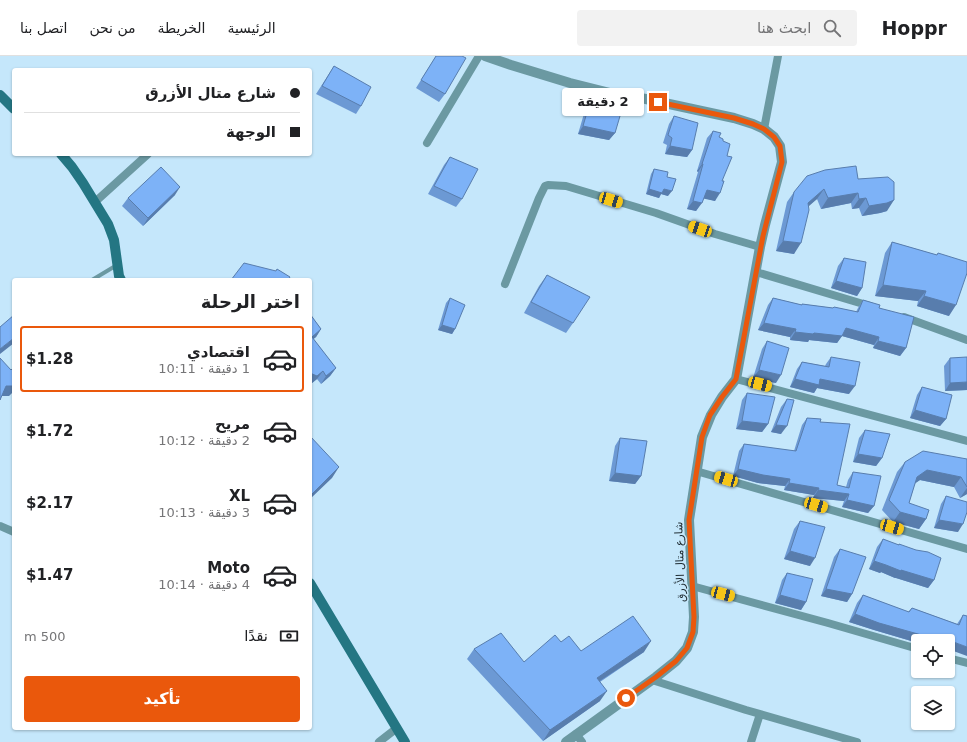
<!DOCTYPE html>
<html lang="ar">
<meta charset="utf-8">
<style>
:root{--surface:#fff;--page:#f2f2f2;--text:#202124;--muted:#757577;--line:#e0e0e0;--accent:#ea580c}
body{margin:0;font-family:"DejaVu Sans","Noto Naskh Arabic",sans-serif;background:var(--page);color:var(--text);direction:rtl;height:100vh;display:flex;flex-direction:column;font-size:15px;white-space:nowrap}
*{box-sizing:border-box;margin:0}
p{font-size:13px;color:var(--muted)}
.icon{flex:none;width:22px;height:22px;fill:none;stroke:currentColor;stroke-width:2;stroke-linecap:round;stroke-linejoin:round}
.map{position:relative;flex:1;overflow:hidden;direction:ltr}
.details{position:absolute;left:12px;top:222px;width:300px;height:452px;display:flex;flex-direction:column;background:var(--surface);border-radius:4px;box-shadow:0 1px 3px #0004;direction:rtl}
.details>*{flex:none}
.hud{position:absolute;left:12px;top:12px;width:300px;height:88px;border-radius:4px;box-shadow:0 1px 3px #0004;direction:rtl;display:grid;align-content:center;height:88px;padding:0 12px;background:var(--surface)}
.controls{position:absolute;left:911px;top:578px;display:grid;gap:8px}
.controls a{display:grid;place-items:center;width:44px;height:44px;border-radius:4px;background:var(--surface);box-shadow:0 1px 3px #0004;font-size:20px}
.end{position:absolute;width:18px;height:18px;margin:-9px;border:5px solid #ea580c;background:#fff;box-shadow:0 0 0 2px #fff}
.from{border-radius:50%}
.bubble{position:absolute;height:28px;border-radius:4px;background:var(--surface);box-shadow:0 1px 3px #0004;font-size:13px;font-weight:800;line-height:28px;text-align:center;direction:rtl}
.car{position:absolute;width:12px;height:24px;margin:-12px -6px;border-radius:5px;box-shadow:0 0 3px 1px #0007;background:linear-gradient(#f5c518 24%,#345 0 40%,#f5c518 0 76%,#345 0 86%,#f5c518 0)}
.hud b{display:flex;align-items:center;gap:14px;height:38px;font-size:15px}
.hud b+b{border-top:1px solid var(--line)}
.hud i{width:10px;height:10px;background:var(--text)}
ul{padding:0;list-style:none}
li{display:flex;align-items:center;gap:12px;height:66px;margin:0 8px 6px;padding:0 4px;border:2px solid transparent;border-radius:4px}
li div{flex:1}
li b{display:block;font-size:15px}
li em{font-style:normal;font-weight:800}
li.current{border-color:var(--accent)}
li>.icon{width:36px;height:36px;stroke-width:1.5}
h2{padding:0 12px;font-size:18px;line-height:48px}
.pay{display:flex;align-items:center;gap:10px;height:44px;padding:0 12px;font-size:15px}
.pay p{margin-inline-start:auto}
.cta{display:flex;gap:8px;margin-top:auto;padding:8px 12px}
.cta a{flex:1;height:46px;border-radius:4px;background:var(--accent);color:#fff;font-size:16px;font-weight:800;line-height:46px;text-align:center}
header{display:flex;align-items:center;gap:24px;box-sizing:border-box;height:56px;padding:0 20px;background:var(--surface);border-bottom:1px solid var(--line)}
header strong{font-size:19px}
nav{display:flex;gap:22px;margin-inline-start:auto;font-size:14px}
.search{width:280px;height:36px;background:var(--page);display:flex;align-items:center;gap:10px;box-sizing:border-box;padding:0 14px;border-radius:4px;color:var(--muted);font-size:15px}
.map>svg:first-child{display:block}
</style>
<header>
<strong>Hoppr</strong>
<div class="search"><svg class="icon" aria-label="search" viewBox="0 0 24 24"><circle cx="10" cy="10" r="6"/><path d="M15 15l6 6"/></svg>ابحث هنا</div>
<nav><a>الرئيسية</a><a>الخريطة</a><a>من نحن</a><a>اتصل بنا</a></nav>
</header>
<div class="map">
<svg width="967" height="686" viewBox="0 0 967 686">
<rect width="100%" height="100%" fill="#c5e7fb"/>
<g fill="none" stroke-linecap="round" stroke-linejoin="round">
<path stroke="#6b99a2" stroke-width="4" d="M92,224L117,209"/>
<path stroke="#6b99a2" stroke-width="8" d="M764,73L778,0
M427,87L479,0
M95,146L148,98
M756,216L870,250
M505,228L539,142L545,130L548,129L566,130L656,157L715,178L760,191
M904,261L967,284
M736,323L967,385
M696,415L967,493
M0,470L14,476
M692,530L828,567L918,593
M948,602L967,607
M652,624L746,654L857,686
M576,678L582,686
M379,686L397,672
M751,686L760,658"/>
<path stroke="#6b99a2" stroke-width="10" d="M485,0L511,9L570,27L614,38L646,43L683,51L734,62L753,68L764,73L774,81L780,90L782,106L765,169L760,191L736,323L722,341L711,359L702,381L689,464L694,561L693,576L687,592L676,605L656,621L566,686"/>
<path stroke="#247683" stroke-width="10" d="M0,39L14,53
M61,98L72,111L83,127L108,168L114,184L119,220L121,224
M310,527L405,686"/>
</g>
<path fill="#6c99d4" d="M436,0H462L445,38L439,46L416,32Z
M334,10L361,50L356,58L316,38Z
M593,36L615,77L609,84L578,78L588,44Z
M674,60L692,94L687,101L665,98L667,89L663,87L669,68Z
M713,75L723,85L727,100L722,125L715,145L704,142L696,155L687,153L698,116L697,115L707,82Z
M450,101L462,143L456,151L428,138L444,109Z
M654,113L667,121L668,140L661,138L659,142L646,138L651,118Z
M858,123L887,155L880,157L862,160L859,152L852,153L851,147L821,153L817,143L808,150L794,198L776,195L787,146L794,136Z
M175,139L143,170L122,150L128,142Z
M892,186L937,199L938,197L949,260L917,250L918,245L875,240L885,197Z
M844,202L862,232L857,240L831,232L838,210Z
M547,219L573,267L566,277L524,257L539,230Z
M450,242L455,273L452,278L438,274L446,247Z
M773,242L802,249V248L833,252L834,251L856,256L858,252L863,244L879,252L906,292L900,300L873,292L874,289L842,280L837,287L809,284L808,286L790,284V281L758,274L768,249Z
M310,258L321,273L316,281L313,283L336,312L330,320L321,328L317,323L312,327Z
M767,285L776,327L753,322L762,293Z
M831,301L849,338L817,332L814,337L790,331L797,313L802,306L825,310L826,308Z
M950,302L967,334L945,335L944,310Z
M922,331L946,363L940,370L910,362L917,339Z
M747,337L768,368L762,376L736,373L742,344Z
M787,343L781,378L771,376L781,351Z
M807,362L820,366L837,429L846,431L848,424L853,416L874,450L868,457L842,451L844,445L813,442L814,439L784,434L785,430L758,427L733,420L739,395L744,388L794,395L802,369Z
M865,374L882,402L876,410L853,406L859,382Z
M620,382L641,420L635,428L609,425L615,390Z
M967,403V438L960,442L954,431L920,424L915,427L909,447L926,463L919,473L893,466L882,454L897,416L905,406Z
M946,440L958,476L934,472L941,448Z
M800,465L810,510L784,503L794,473Z
M883,483L898,489L899,488L934,524L928,532L896,522H895L881,516L880,517L869,513L877,491Z
M840,493L852,538L847,546L821,540L834,501Z
M787,517L806,546L801,554L775,547L782,524Z
M863,539L908,556L912,552L957,568L963,559L967,560L948,585H918V587L874,574L849,566L857,547Z
M561,586L581,595L644,596L600,626V645L543,685L467,603L474,593L524,606Z"/>
<path fill="#587dad" d="M583,70L615,77L609,84L578,78Z
M670,90L692,94L687,101L665,98Z
M702,108H703L698,116L697,115Z
M180,131L175,139L143,170L148,162Z
M649,133H664L672,135L668,140L661,138L659,142L646,138Z
M824,133L817,143L801,157L808,147Z
M707,134L720,137L715,145L701,142Z
M858,137L851,147L821,153L828,142Z
M866,142L859,152L852,153L859,143Z
M894,144L887,155L880,157L862,160L869,150Z
M693,145L702,147L696,155L687,153Z
M783,185L801,187L794,198L776,195Z
M836,225L862,232L857,240L831,232Z
M883,229L926,235L918,245L875,240Z
M924,240L956,249L949,260L917,250Z
M764,267L796,273L790,281L758,274Z
M442,269L455,273L452,278L438,274Z
M846,272L879,281L874,289L842,280L837,287L809,284L808,286L790,284L795,276L814,277Z
M321,273L316,281L310,286L312,281Z
M14,282V287L0,298V293Z
M878,285L906,292L900,300L873,292Z
M336,312L330,320L321,328L326,320Z
M759,314L781,319L776,327L753,322Z
M323,315L317,323L312,327H310V317Z
M795,323H820L855,330L849,338L817,332L814,337L790,331Z
M967,326V334L945,335L950,327Z
M6,330H14V335L9,340H0Z
M915,354L946,363L940,370L910,362Z
M742,365L768,368L762,376L736,373Z
M776,369L787,370L781,378L771,376Z
M858,398L882,402L876,410L853,406Z
M339,411L332,422L310,443V440Z
M738,413L790,423L785,430L758,427L733,420Z
M927,414L961,421L954,431L920,424L910,431L917,421Z
M615,417L641,420L635,428L609,425Z
M789,427L819,432L814,439L784,434Z
M967,432V438L960,442Z
M818,434L849,438L844,445L813,442Z
M847,444L874,450L868,457L842,451Z
M900,456L926,463L919,473L893,466Z
M939,464L963,468L958,476L934,472Z
M790,495L815,502L810,510L784,503Z
M874,505L886,509L934,524L928,532L896,522H895L881,516L880,517L869,513Z
M826,533L852,538L847,546L821,540Z
M780,539L806,546L801,554L775,547Z
M855,558L925,580L921,585H918V587L874,574L849,566Z
M940,581L967,591V600L948,593V585H938Z
M928,582L936,585H926Z
M651,585L644,596L589,632L597,622Z
M607,635L600,645L543,685L550,674Z"/>
<path fill="#7db2f7" stroke="#587dad" d="M436,0H462L466,2L445,38L421,24Z
M334,10L371,31L361,50L322,30Z
M593,36L625,43L615,77L583,70Z
M674,60L698,67L692,94L670,90L672,82L668,79Z
M713,75L721,77L719,81L723,83V85L730,88L727,100L732,101L722,125H724L720,137L707,134L702,147L693,145L703,108H702Z
M450,101L478,113L462,143L434,130Z
M856,110L858,123L888,121L894,126V144L887,147L869,150L866,142L859,143L858,137L828,142L824,133L808,147L809,154L801,187L783,185L794,136L807,120L825,114Z
M161,111L180,131L148,162L128,142Z
M654,113L668,116L667,121L676,123L672,135L664,133L662,137L649,133Z
M892,186L937,199L938,197L967,206V217L956,249L924,240L926,235L883,229Z
M844,202L866,206L862,232L836,225Z
M244,207L276,215L277,213L290,221L288,224H231Z
M547,219L590,241L573,267L531,246Z
M450,242L465,249L455,273L442,269Z
M773,242L802,249V248L833,252L834,251L858,256L863,244L880,249L879,252L914,261L906,292L878,285L879,281L846,272L842,280L814,277L813,278L795,276L796,273L764,267Z
M310,258L321,273L312,281L336,312L326,320L323,315L317,320L310,317Z
M14,259V282L0,293V271Z
M767,285L789,292L781,319L759,314Z
M831,301L860,306L855,330L820,323L819,329L795,323L802,306L829,311Z
M967,301V326L950,327V302Z
M0,302L11,314L14,311V330H6L0,344Z
M922,331L952,339L946,363L915,354Z
M747,337L775,341L768,368L742,365Z
M787,343L794,344L787,370L776,369Z
M807,362L821,363L820,366L850,368L837,429L849,432L853,416L881,420L874,450L847,444L849,438L818,434L819,432L789,427L790,423L763,419L738,413L744,388L796,395Z
M865,374L890,378L882,402L858,398Z
M310,380L339,411L310,440Z
M620,382L647,385L641,420L615,417Z
M923,395L967,403V431L961,421L927,414L917,421L909,447L929,454L926,463L900,456L889,444L905,406Z
M946,440L967,446V456L963,468L939,464Z
M800,465L825,471L815,502L790,495Z
M883,483L899,489V488L916,494L928,496L941,502L934,524L901,514V515L886,509L874,505Z
M840,493L866,501L852,538L826,533Z
M787,517L813,523L806,546L780,539Z
M863,539L909,556L912,552L959,569L963,559L967,560V591L940,581L938,585H936L928,582L925,580L879,567L855,558Z
M633,560L651,585L597,622L607,635L550,674L474,593L501,577L524,606L555,579L561,586L569,580L581,595Z"/>
<g fill="none" stroke-linecap="round" stroke-linejoin="round">
<path stroke="#ea580c" stroke-width="5" d="M626,642L656,621L676,605L687,592L693,576L694,561L689,464L702,381L710,359L722,341L736,323L763,180L782,106L780,90L774,81L764,73L753,68L734,62L658,46"/>
</g>
<g text-anchor="middle" dominant-baseline="central" stroke-width="3" stroke-linejoin="round" paint-order="stroke">
<g font-size="11" fill="#1d2a31" stroke="#c5e7fb">
<text transform="translate(680 506) rotate(-92)">شارع متال الأزرق</text>
</g>
</g>
</svg>
<div class="controls">
<a><svg class="icon" aria-label="locate" viewBox="0 0 24 24"><circle cx="12" cy="12" r="6"/><path d="M12 2v4M12 18v4M2 12h4M18 12h4"/></svg></a>
<a><svg class="icon" aria-label="layers" viewBox="0 0 24 24"><path d="M12 4l9 5-9 5-9-5zM3 14l9 5 9-5"/></svg></a>
</div>
<i class="end from" style="left:626px;top:642px"></i>
<i class="end" style="left:658px;top:46px"></i>
<div class="bubble" style="left:562px;top:32px;width:82px">2 دقيقة</div>
<i class="car" style="left:611px;top:144px;rotate:107deg"></i>
<i class="car" style="left:700px;top:173px;rotate:289deg"></i>
<i class="car" style="left:760px;top:328px;rotate:105deg"></i>
<i class="car" style="left:726px;top:423px;rotate:286deg"></i>
<i class="car" style="left:816px;top:449px;rotate:106deg"></i>
<i class="car" style="left:892px;top:471px;rotate:106deg"></i>
<i class="car" style="left:723px;top:538px;rotate:105deg"></i>
<div class="hud">
<b><i class="from"></i>شارع متال الأزرق</b>
<b><i></i>الوجهة</b>
</div>
<section class="details">
<h2>اختر الرحلة</h2>
<ul>
<li class="current"><svg class="icon" aria-label="car" viewBox="0 0 24 24"><path d="M5 17H2v-5l4-1 3-4h7l3 4 3 1v5h-3M9 17h6M6 11h13"/><circle cx="7" cy="17" r="2"/><circle cx="17" cy="17" r="2"/></svg><div><b>اقتصادي</b><p>1 دقيقة · 10:11</p></div><em>$1.28</em></li>
<li><svg class="icon" aria-label="car" viewBox="0 0 24 24"><path d="M5 17H2v-5l4-1 3-4h7l3 4 3 1v5h-3M9 17h6M6 11h13"/><circle cx="7" cy="17" r="2"/><circle cx="17" cy="17" r="2"/></svg><div><b>مريح</b><p>2 دقيقة · 10:12</p></div><em>$1.72</em></li>
<li><svg class="icon" aria-label="car" viewBox="0 0 24 24"><path d="M5 17H2v-5l4-1 3-4h7l3 4 3 1v5h-3M9 17h6M6 11h13"/><circle cx="7" cy="17" r="2"/><circle cx="17" cy="17" r="2"/></svg><div><b>XL</b><p>3 دقيقة · 10:13</p></div><em>$2.17</em></li>
<li><svg class="icon" aria-label="car" viewBox="0 0 24 24"><path d="M5 17H2v-5l4-1 3-4h7l3 4 3 1v5h-3M9 17h6M6 11h13"/><circle cx="7" cy="17" r="2"/><circle cx="17" cy="17" r="2"/></svg><div><b>Moto</b><p>4 دقيقة · 10:14</p></div><em>$1.47</em></li>
</ul>
<div class="pay"><svg class="icon" aria-label="cash" viewBox="0 0 24 24"><path d="M3 7h18v10H3z"/><circle cx="12" cy="12" r="2"/></svg>نقدًا<p>500 m</p></div>
<div class="cta"><a>تأكيد</a></div>
</section>
</div>
